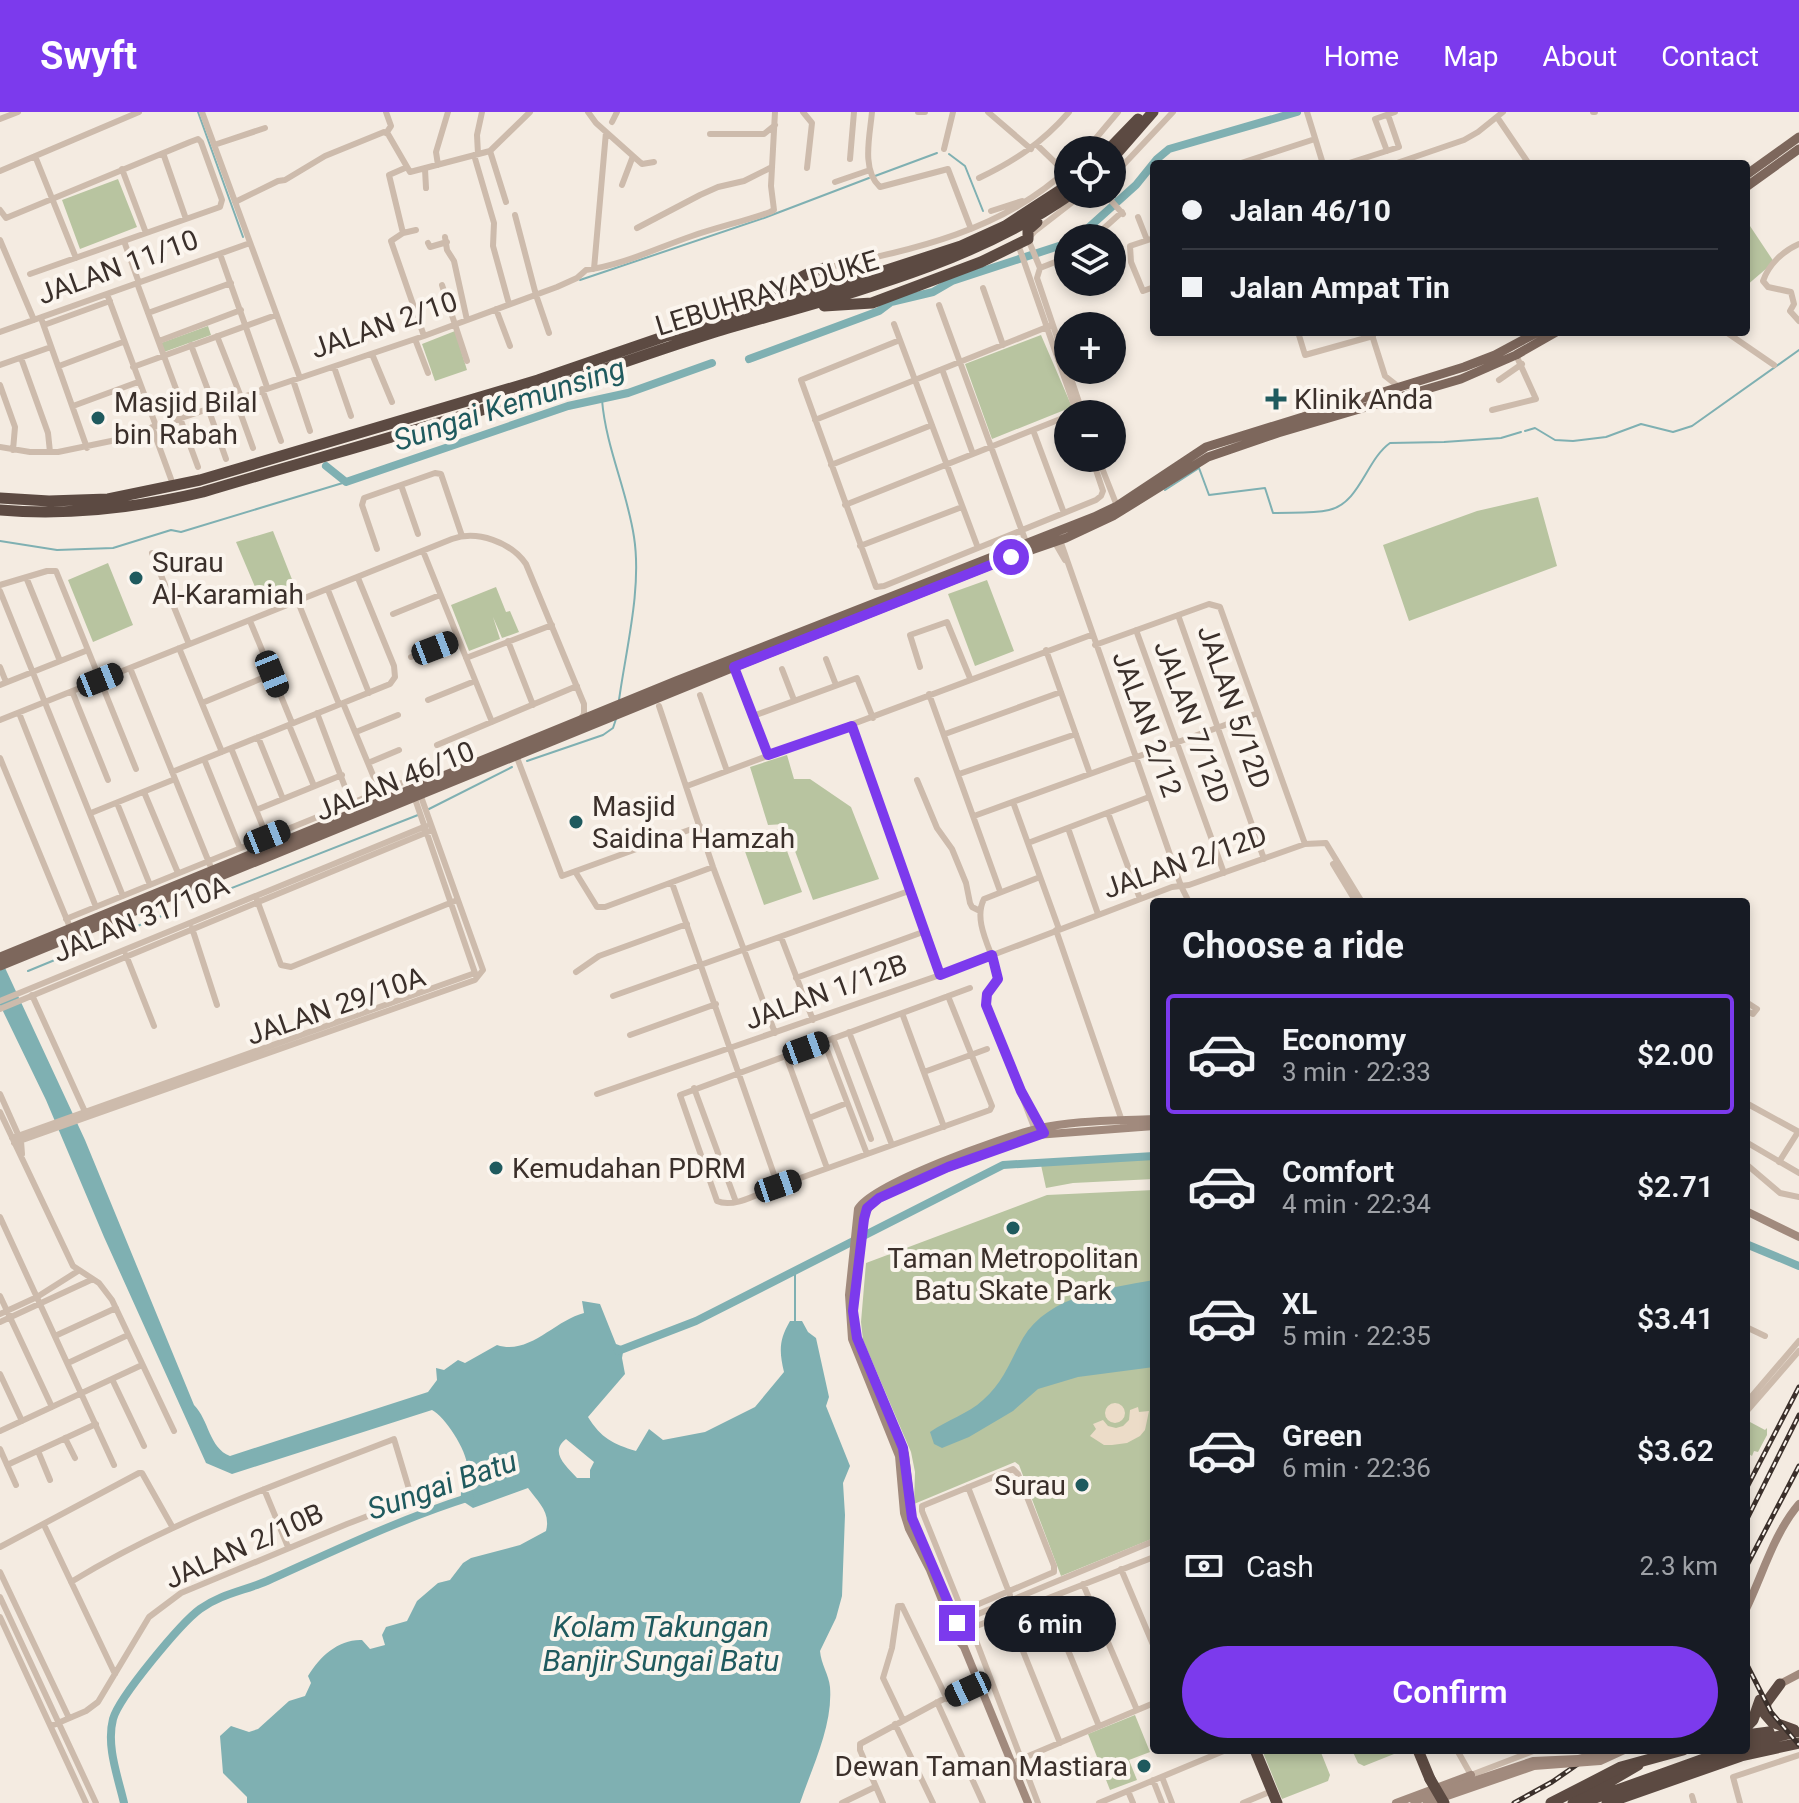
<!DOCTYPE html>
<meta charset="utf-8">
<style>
:root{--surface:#171b24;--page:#242831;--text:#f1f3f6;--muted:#9ea1a6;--line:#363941;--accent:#7c3aed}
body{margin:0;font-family:Roboto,sans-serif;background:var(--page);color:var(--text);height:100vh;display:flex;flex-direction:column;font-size:30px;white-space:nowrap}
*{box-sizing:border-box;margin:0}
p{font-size:26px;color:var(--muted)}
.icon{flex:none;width:44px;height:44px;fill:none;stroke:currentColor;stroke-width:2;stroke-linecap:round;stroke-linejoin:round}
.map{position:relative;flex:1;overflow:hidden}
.side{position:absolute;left:1150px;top:786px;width:600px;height:856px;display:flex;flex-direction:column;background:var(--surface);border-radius:8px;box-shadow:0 4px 12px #0003}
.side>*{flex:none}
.top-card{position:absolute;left:1150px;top:48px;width:600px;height:176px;border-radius:8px;box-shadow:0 4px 12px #0003;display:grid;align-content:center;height:176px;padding:0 32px;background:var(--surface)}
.buttons{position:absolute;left:1054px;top:24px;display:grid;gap:16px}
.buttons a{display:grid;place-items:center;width:72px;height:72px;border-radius:50%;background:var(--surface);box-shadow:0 4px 12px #0003;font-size:40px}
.end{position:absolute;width:36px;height:36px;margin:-18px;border:10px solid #7c3aed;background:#fff;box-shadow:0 0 0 4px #fff}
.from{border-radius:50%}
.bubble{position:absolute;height:56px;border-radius:28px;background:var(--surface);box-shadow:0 4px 12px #0003;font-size:26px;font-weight:600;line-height:56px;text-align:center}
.car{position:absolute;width:24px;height:48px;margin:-24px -12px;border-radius:10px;box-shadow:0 0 6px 2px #0007;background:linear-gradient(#222 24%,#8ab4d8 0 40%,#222 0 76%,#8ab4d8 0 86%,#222 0)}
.top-card b{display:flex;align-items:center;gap:28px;height:76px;font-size:30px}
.top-card b+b{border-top:2px solid var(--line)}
.top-card i{width:20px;height:20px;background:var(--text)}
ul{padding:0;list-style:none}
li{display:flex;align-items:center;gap:24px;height:120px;margin:0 16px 12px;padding:0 16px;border:4px solid transparent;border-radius:8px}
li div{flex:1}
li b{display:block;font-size:30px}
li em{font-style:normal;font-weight:600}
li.current{border-color:var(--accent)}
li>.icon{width:72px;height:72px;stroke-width:1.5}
h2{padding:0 32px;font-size:36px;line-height:96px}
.pay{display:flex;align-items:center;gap:20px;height:88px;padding:0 32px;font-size:30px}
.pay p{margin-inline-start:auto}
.action{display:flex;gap:16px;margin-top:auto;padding:16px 32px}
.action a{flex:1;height:92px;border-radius:48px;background:var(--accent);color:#fff;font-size:32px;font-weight:600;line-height:92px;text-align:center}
header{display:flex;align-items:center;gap:48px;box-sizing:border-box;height:112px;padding:0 40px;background:var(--accent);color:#fff}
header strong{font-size:38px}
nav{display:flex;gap:44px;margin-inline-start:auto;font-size:28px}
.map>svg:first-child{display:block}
</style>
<header>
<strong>Swyft</strong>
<nav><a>Home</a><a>Map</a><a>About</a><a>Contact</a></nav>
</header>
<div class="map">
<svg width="1799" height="1691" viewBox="0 0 1799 1691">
<rect width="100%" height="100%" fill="#f4ebe1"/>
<path fill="#b8c4a0" d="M118,67L137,115L80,137L62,88Z
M1746,108L1774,150L1746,174Z
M208,214L211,223L164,240L161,231Z
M455,219L467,258L435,269L422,232Z
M1041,223L1072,295L992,327L965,252Z
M1538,385L1557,454L1409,509L1383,433L1477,399Z
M273,419L295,475L261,489L236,430Z
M108,451L133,513L93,530L68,468Z
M987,468L1014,539L975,554L948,482Z
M496,475L506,500L510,499L519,520L502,526L493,505L500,527L469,539L451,493Z
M787,643L794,667H810L851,695L879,767L813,788L785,712L768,713L750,655Z
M779,717L802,780L764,793L742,731Z
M1154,1047V1067L1073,1071L1046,1076L1041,1053Z
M1154,1078V1426L1061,1464L1019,1353L1015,1350L914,1392L915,1360L911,1340L863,1228L861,1210L866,1151L1047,1083Z
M1750,1310L1765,1318L1767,1316V1323L1758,1340L1754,1339L1752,1344L1746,1340V1311Z
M1135,1603L1150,1640L1129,1648L1137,1668L1110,1678L1088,1622Z
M1262,1638H1320L1330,1663L1328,1669L1282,1687Z
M1352,1638H1404L1364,1654L1358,1651Z"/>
<path fill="#ecdcc8" d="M1105 1301a10 10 0 1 1 20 0a10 10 0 1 1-20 0Z
M1138,1295L1139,1300L1149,1299L1145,1318L1140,1324L1127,1331L1112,1333H1104L1090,1324L1096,1317L1093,1312L1103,1308L1108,1314L1116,1316L1123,1314L1129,1308L1130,1298Z"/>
<path fill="#7fb0b2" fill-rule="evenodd" d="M0,845L85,1028L194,1293C209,1308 209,1336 230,1344L428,1280L437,1268L436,1256L444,1258L458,1248L465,1251L497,1233C529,1244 555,1208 584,1201L582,1189L600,1192L616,1232L624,1235L622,1246L625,1262L588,1305C601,1326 613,1332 636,1339L649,1317L663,1328L705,1320L755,1295L784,1260C779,1239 779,1228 790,1209H802L808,1220L816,1226L829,1285L826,1294L850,1354L843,1371L845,1403L842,1484L836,1506L820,1539C821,1552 829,1563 830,1575C833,1614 812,1655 800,1691H247V1685L223,1661L220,1624L231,1614L249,1620L258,1617L289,1589L305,1584L311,1571L308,1564C320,1544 339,1527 362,1528L370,1537L385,1533L382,1523L386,1515L407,1509L417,1489L438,1471L450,1468L463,1451L471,1446L520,1433L546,1419C551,1400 538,1390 528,1376L473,1396L461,1388C460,1372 465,1370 467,1357C470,1343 445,1304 432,1298L232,1362L206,1351L104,1125L46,988L0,893ZM566,1327L594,1350L590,1358V1366H577C566,1354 549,1340 566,1327Z
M1154,1168V1255L1078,1265L1038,1277L1013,1299L969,1325L942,1336L934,1332L930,1320C947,1308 968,1302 983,1288C1004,1270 1010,1249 1023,1226C1049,1183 1109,1176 1154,1168Z"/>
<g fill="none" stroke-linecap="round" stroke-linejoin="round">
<path stroke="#7fb0b2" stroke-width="2" d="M198,0L243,125
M949,42L965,54L983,99
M875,64L937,41
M580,168L764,106L869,66
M602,288C606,336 627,378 634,425C642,476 626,537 619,588
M1525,319L1535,316L1555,328L1573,329L1606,325L1641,312L1673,320L1692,314L1799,238
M1165,378L1199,356L1209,383L1265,376L1273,401C1291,400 1311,402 1329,398C1360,391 1366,348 1390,331L1444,330L1501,326L1521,320
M0,429L57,438L113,436L171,418L181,420L346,370
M527,649L603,623L613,616L616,607
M427,698L512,655
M196,790L418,703
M28,859L169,801
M795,1159V1209"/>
<path stroke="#7fb0b2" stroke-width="8" d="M1077,126L1136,73L1157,47L1169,37L1297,0
M749,247L879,199L891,190L933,180L952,169L1068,131
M326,354L346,370L568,294L628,281L712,251
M1746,1132L1799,1154
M618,1239L696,1209L1003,1053L1154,1044
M124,1691C118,1665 106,1634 113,1607C119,1585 181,1511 200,1497C221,1482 243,1479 267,1469C334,1439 400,1407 470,1385"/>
<path stroke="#cdbbac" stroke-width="6" d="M202,0L300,266
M386,0L391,14L387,20
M588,0L596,11L633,44L622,73
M803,0L812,11L807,56
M872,0C870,23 861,58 880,75L948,57L971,117
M918,0H925
M988,0L1031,37
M1307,0L1323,52
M1593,0H1595
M1497,5L1529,52
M0,7L18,0
M612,10L617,0
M710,22H764L775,13
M214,33L265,16
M1037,33L1065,60
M944,37L953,0
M1086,38L1118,0
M490,39L506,90
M1387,39L1375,7L1395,0
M163,41L186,107
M478,42L477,23L482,0
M474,43L494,111L493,134L509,192
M35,44L76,146
M633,44L642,52L654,50
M850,47L854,0
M1238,52L1315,27
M1346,52L1399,35L1388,3
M1394,52L1464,28L1478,20L1503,0
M438,53L436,40L448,0
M405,56L389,63L403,121L391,129L424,224
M122,57L146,121
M425,57L426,76
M0,59L139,0
M1112,65L1173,0
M979,66C1015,49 1043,30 1069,0
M835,70L870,58
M1105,82L1123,102
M235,90L278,69L285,68L325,44L384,20L388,22L410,60L490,39L530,0
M0,98L6,106L190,30L198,27L201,30L222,88L220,95L30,162
M991,99L1022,89
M515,103L536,183L549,221
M1138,105L1147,128
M637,116L700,83L718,75L744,69L772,55
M403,121L416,118
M445,125L447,138L454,149L467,208
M1093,126L1122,100
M1154,126L1130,134L1131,150L1143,179L1154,175
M0,128L34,208
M124,129L139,171
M428,131L430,135L447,130
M1799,132C1783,139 1769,152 1763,169L1768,175L1791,180L1794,192L1790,199L1799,209
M1019,135L1077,302
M220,142L267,275
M825,156C911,138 1001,120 1068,57
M1040,156L1068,145
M594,157L606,20
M137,171L186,304
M442,173L467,249
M983,176L1003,233
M107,182L156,314
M939,193L1026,430
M496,197L510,234
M148,201L231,171
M41,206L87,336
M894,212L978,436
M44,213L110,189
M0,220L250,131
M1298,220L1305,243L1373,224
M1371,220L1385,264L1399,275
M1726,220L1774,253
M217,224L241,285
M415,227L428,261
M900,228L801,268L876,475L884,474L1096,388L1101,384L1103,379L1092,346
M159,229L241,198
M191,233L214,294
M372,242L392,290
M21,246L48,321L50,340
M0,253L51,235
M59,254L123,230
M133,255L276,203
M334,255L351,304
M942,257L973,342
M293,268L310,319
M1499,268L1522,252
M0,273L15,315L13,338
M262,277L281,329
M235,286L253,336
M73,294L138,270
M208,296L226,347
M1492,298L1536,287L1516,243
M1083,302L1037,166L1040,156L1028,127L1034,120L1083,82
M180,306L198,355
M815,308L1052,213
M152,315L171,367
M1033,318L1064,401
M0,335L30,340H58L116,328L424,224L557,175L577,166L586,158C623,153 657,136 692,124C718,115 745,109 770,100L774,98L771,74L775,0
M1098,346L1117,394
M831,353L932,313
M401,373L418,422
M845,393L1068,304
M1060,428L1181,774L1189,790
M1054,429L1065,448
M860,434L962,395
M377,437L362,393L364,386L435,361L441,362L462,424
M423,439L492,610
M152,441L189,532
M26,465L60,549
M0,473L47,459H56L136,657
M328,478L369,581
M0,479L123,784
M298,490L339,592
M393,502L440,483
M1178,503L1264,747
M250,509L292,611
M1136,518L1224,761
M508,529L533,593
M1095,533L1209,492L1220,495L1305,732
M179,536L222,640
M1046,538L1090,662
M411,545L458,527
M466,546L552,513
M826,547L836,573
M0,555L6,570
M734,555L768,643
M920,555L910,523L947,510L970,566
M130,556L210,753
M782,557L794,588
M0,573L88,538
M72,579L108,668
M929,582L1000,779
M700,583L727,659
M428,588L475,569
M202,591L272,562
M343,591L380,680
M659,594L713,755L775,921
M19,601L96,795
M317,601L351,691
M753,604L857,566L873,606
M0,608L452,427C477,418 511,430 526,452L584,592V602L580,608
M289,613L314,674
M852,614L940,863
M356,620L398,603
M945,622L1061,580
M258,625L283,687
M437,633L577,574
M231,636L267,725
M516,643L562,764L700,714
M0,646L72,820
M204,647L240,736
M368,651L399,638
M172,660L390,572L395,565L394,554L358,466
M959,662L1076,622
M917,668L937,716L952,737L966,771L970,791L972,795L980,799
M687,674L1091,523
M144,680L178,761
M1013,690L1059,817
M117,691L150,773
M256,698L342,663
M91,701L175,667
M1108,701L1140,787
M974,704L1258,601
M1068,716L1098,802
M1028,731L1149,685
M1333,752L1356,790
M576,761L597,795H605L713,755
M672,771L778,1074L990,998L992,994L948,884
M257,788L281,853L291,855L455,789
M66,807L401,671
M192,816L217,893
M1056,818L1123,1012
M781,825L813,908
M126,843L154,914
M576,860L599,844L687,812
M796,866L923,820
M32,883L86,1002
M613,884L909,779
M0,889L426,714
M1746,890L1757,897L1753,902L1746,899
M0,897L430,719
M902,901L944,1015
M849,920L892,1033
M630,923L716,892
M833,926L871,1027
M824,930L867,1042
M786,944L827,1056
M924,960L987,937
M694,976L736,1090
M0,982L21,1029L22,1042
M597,982L940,863L1172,775L1189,773L1305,732L1326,731L1362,790
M1023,982L1043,1017
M1746,991L1799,1020
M0,1000L73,1154L99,1171L112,1188L174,1319
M809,1006L847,991
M1035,1018L986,890C986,879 996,874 998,863C993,840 972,810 984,787L1040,765
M12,1026L475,861L414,684
M1746,1030L1799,1061
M14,1031L475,868L483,858L419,679
M1779,1050L1798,1020
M1746,1052L1780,1081L1799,1085
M778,1074C761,1080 734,1097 717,1089L680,983L970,876
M0,1105L114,1353
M0,1184L52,1295
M0,1202L37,1185L78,1159
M0,1210L93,1167
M1746,1215L1765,1224
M55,1224L116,1196
M68,1251L128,1223
M0,1262L22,1309
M112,1267L144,1334
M1746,1291L1799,1229
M1746,1300L1799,1239
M0,1319L142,1253
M65,1326L75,1346
M0,1337L16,1373
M38,1339L50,1368
M7,1353L96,1312
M1013,1357L1018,1362L1054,1454V1460L967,1497L959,1491L922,1399V1394Z
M968,1375L1010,1483
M264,1377L288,1435
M44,1413L115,1562
M0,1435L139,1361H142L173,1416
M1121,1457L1154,1535
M0,1460L69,1606
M1083,1472L1137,1598
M0,1485L96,1691
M1047,1487L1099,1614
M902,1494H898L892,1536L883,1566L903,1608
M902,1494L947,1587
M1008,1502L1060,1631
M0,1505L86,1691
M954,1512L1154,1429
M937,1590L983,1691
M895,1612L933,1691
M51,1614L86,1599L98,1590L149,1505L181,1481L347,1412L412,1387L394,1327C284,1370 172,1408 71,1470
M1457,1638L1471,1663L1536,1638
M1513,1638H1517
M1012,1651L1154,1591
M1162,1665L1172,1691
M1153,1668L1162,1691
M1128,1679L1133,1691
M1692,1684L1694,1691
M842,1691L875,1675
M883,1691L860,1638V1632L977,1569
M1038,1691L972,1518L974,1515L1154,1445
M1099,1691L1226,1638
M1243,1691L1267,1681
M1740,1691L1733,1665L1799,1643"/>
<path stroke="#a18a7d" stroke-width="8" d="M1746,1099L1799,1125
M853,1199L865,1102L873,1089L920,1066L1036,1023L1154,1014
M874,1269L905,1342L912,1406L963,1526
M1746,1497C1763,1462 1774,1421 1799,1392
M1780,1572L1799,1562
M1028,1691L964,1535L958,1528L930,1458L909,1417L904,1401L899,1344L852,1227L849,1183L858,1097C872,1072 1005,1024 1037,1017C1074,1008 1116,1009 1154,1007
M1396,1691L1471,1663"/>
<path stroke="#7d675c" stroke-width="9" d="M1746,63L1799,25
M1746,75L1799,37
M0,845L676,569L1094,405L1117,394L1206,335L1464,255L1495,243L1538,220
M0,854L734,555L1011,445L1066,426L1113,404L1208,345L1278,321L1461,267L1516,243L1556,220"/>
<path stroke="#5c4a42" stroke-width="11" d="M1108,38L1138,7
M1112,47L1153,0
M755,193C779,183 799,161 825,156
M824,194L872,191L981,150L1028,127V118L1037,110
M0,386L49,389L108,387L200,368L538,268L663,225L791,189L961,134L1005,114L1068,73
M0,398C69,404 136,396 203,380C310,348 417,319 523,285C586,264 648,241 712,221C835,184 964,157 1071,82
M1780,1572L1766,1591L1765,1602L1772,1610L1794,1618
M1746,1615L1753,1608L1760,1588
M1746,1623L1769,1620
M1746,1632L1796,1620
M1255,1638L1277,1691
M1418,1638L1430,1667
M1573,1691L1638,1653
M1581,1691L1729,1638
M1607,1691L1741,1644L1799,1631"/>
<defs>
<path id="rail" d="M1746,1377L1799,1275
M1746,1409L1799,1303
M1746,1455L1799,1354
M1746,1551L1771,1600L1799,1633
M1514,1691L1552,1670L1598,1638"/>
</defs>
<use href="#rail" stroke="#3b302b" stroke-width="5"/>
<use href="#rail" stroke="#fbf5ee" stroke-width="2" stroke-dasharray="6" stroke-linecap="butt"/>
<path stroke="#a18a7d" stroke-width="8" d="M1414,1689L1533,1649L1578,1647L1612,1638
M1427,1691L1534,1654L1600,1649L1624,1638"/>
<path stroke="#5c4a42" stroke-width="11" d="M1430,1667L1444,1691
M1551,1691L1621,1655L1683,1638"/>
</g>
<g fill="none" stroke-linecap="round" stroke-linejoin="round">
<path stroke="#7c3aed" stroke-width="10" d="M957,1511L912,1406L903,1336L857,1226L853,1199L864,1107L867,1096L879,1086L948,1055L1044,1021L1021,979L986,893L987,882L998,867L992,843L940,863L852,614L768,643L734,555L1011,445"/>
</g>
<g fill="#1f5a5e" stroke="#fbf5ee" stroke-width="3">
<path d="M1272 275h8v8h8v8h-8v8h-8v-8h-8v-8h8z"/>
<circle cx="98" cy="306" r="8"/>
<circle cx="136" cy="466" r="8"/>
<circle cx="576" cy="710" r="8"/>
<circle cx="496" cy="1056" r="8"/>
<circle cx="1013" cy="1116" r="8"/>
<circle cx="1082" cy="1373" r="8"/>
<circle cx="1144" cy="1654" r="8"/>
</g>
<g text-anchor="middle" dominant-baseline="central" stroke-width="8" stroke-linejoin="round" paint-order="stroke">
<g font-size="28" fill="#3b302b" stroke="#fbf5ee">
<text transform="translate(118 155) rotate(-20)">JALAN 11/10</text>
<text transform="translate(767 181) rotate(-17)">LEBUHRAYA DUKE</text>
<text transform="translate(384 213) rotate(-19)">JALAN 2/10</text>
<text transform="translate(1234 595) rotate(71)">JALAN 5/12D</text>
<text transform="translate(1192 610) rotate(70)">JALAN 7/12D</text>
<text transform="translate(1147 612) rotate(70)">JALAN 2/12</text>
<text transform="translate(395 669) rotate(-22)">JALAN 46/10</text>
<text transform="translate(1185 750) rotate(-19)">JALAN 2/12D</text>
<text transform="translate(141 807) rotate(-22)">JALAN 31/10A</text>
<text transform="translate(826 880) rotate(-20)">JALAN 1/12B</text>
<text transform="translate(336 894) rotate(-19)">JALAN 29/10A</text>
<text transform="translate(244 1434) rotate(-24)">JALAN 2/10B</text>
</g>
<g font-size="28" fill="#3b302b" stroke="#fbf5ee" text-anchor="start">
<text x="1294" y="287">Klinik Anda</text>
<text x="114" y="290">Masjid Bilal<tspan x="114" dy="32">bin Rabah</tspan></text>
<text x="152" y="450">Surau<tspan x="152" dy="32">Al-Karamiah</tspan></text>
<text x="592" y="694">Masjid<tspan x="592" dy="32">Saidina Hamzah</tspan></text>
<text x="512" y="1056">Kemudahan PDRM</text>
<text x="1013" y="1146" text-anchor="middle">Taman Metropolitan<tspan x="1013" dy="32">Batu Skate Park</tspan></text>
<text x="1066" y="1373" text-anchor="end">Surau</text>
<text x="1128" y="1654" text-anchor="end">Dewan Taman Mastiara</text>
</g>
<g font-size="30" font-style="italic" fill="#1f5a5e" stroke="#fbf5ee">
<text transform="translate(509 292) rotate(-18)">Sungai Kemunsing</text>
<text transform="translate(442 1373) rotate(-19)">Sungai Batu</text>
<text x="661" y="1514">Kolam Takungan<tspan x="661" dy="34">Banjir Sungai Batu</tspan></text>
</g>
</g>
</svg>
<div class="buttons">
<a><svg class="icon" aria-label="locate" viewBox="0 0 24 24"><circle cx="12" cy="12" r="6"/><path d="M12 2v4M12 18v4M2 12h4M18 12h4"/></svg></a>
<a><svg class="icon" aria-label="layers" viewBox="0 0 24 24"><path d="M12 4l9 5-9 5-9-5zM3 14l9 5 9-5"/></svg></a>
<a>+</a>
<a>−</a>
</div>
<i class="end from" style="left:1011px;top:445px"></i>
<i class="end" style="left:957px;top:1511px"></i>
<div class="bubble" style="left:984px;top:1484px;width:132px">6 min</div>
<i class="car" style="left:435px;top:536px;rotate:69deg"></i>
<i class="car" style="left:272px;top:562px;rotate:158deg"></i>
<i class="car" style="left:100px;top:568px;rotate:68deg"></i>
<i class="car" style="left:267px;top:725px;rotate:68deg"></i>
<i class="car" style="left:806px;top:936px;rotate:70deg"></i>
<i class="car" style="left:778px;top:1074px;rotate:71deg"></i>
<i class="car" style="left:968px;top:1577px;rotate:245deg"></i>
<div class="top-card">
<b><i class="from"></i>Jalan 46/10</b>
<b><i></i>Jalan Ampat Tin</b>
</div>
<section class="side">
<h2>Choose a ride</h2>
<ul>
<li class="current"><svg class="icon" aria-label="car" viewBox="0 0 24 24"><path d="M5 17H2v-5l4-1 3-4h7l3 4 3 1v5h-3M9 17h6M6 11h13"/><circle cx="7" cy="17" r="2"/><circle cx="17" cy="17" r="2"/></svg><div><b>Economy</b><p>3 min · 22:33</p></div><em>$2.00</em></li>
<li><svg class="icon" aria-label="car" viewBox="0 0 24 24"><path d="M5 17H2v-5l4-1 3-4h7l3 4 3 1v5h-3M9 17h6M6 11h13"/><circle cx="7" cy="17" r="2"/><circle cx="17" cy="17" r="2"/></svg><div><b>Comfort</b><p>4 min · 22:34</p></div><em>$2.71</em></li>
<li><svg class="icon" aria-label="car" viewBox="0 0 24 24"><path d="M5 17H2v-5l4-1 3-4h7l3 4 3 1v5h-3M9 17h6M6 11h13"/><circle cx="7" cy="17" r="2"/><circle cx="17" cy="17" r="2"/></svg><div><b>XL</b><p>5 min · 22:35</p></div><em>$3.41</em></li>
<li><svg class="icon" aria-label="car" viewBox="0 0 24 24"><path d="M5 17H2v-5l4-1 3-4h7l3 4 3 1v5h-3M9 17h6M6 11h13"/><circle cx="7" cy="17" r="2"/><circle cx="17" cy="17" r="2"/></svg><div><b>Green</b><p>6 min · 22:36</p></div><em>$3.62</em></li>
</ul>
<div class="pay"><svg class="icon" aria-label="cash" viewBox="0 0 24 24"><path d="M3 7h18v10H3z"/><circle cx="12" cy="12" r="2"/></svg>Cash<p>2.3 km</p></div>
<div class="action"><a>Confirm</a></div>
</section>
</div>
